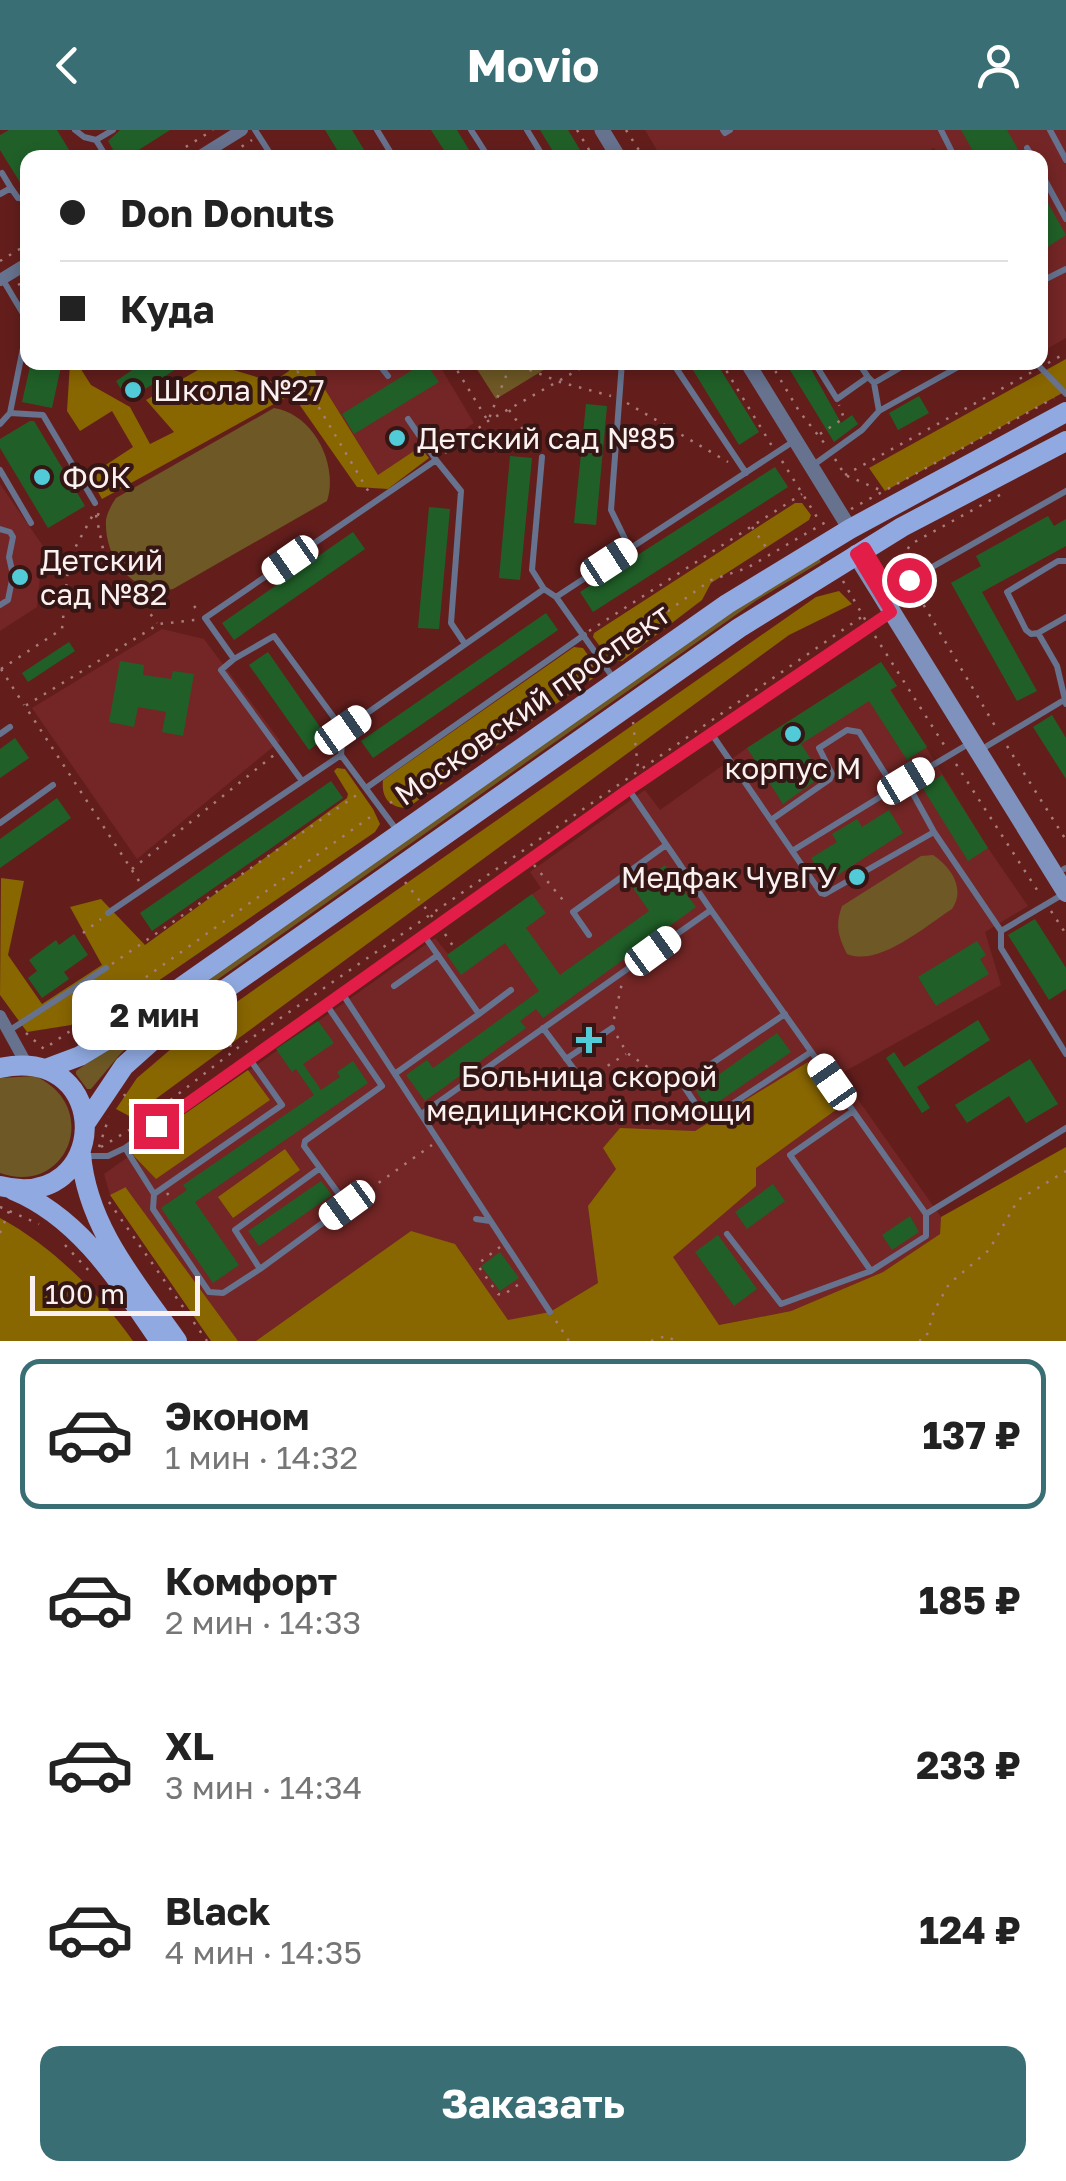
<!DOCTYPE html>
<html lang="ru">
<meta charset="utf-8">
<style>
:root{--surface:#fff;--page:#f6f6f6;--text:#222;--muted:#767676;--line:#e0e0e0;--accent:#386e74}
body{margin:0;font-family:"Golos Text",sans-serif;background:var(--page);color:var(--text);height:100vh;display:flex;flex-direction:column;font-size:38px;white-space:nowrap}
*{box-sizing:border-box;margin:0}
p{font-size:32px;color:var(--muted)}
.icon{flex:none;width:55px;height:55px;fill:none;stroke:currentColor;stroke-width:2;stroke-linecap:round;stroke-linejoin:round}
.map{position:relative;height:1211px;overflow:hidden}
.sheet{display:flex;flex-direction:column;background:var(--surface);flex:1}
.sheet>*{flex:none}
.guide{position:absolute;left:20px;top:20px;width:1028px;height:220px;border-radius:20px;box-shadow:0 5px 15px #0003;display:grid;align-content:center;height:220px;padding:0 40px;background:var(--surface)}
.scale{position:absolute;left:30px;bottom:25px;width:170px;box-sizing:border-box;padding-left:10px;border:5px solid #faf1f0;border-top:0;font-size:28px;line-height:35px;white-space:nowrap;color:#faf1f0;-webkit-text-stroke:8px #351614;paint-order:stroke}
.end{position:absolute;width:45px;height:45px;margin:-22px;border:12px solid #e11d48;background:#fff;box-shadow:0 0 0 5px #fff}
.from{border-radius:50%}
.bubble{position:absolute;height:70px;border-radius:20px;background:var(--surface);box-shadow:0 5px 15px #0003;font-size:32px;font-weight:700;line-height:70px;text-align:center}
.car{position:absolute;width:30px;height:60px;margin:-30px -15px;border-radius:12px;box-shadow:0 0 8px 2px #0007;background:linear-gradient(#fff 24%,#345 0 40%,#fff 0 76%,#345 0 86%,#fff 0)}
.guide b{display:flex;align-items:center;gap:35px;height:95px;font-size:38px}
.guide b+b{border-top:2px solid var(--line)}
.guide i{width:25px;height:25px;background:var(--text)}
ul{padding:18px 0 0;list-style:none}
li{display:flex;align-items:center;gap:30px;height:150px;margin:0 20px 15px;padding:0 20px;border:5px solid transparent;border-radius:20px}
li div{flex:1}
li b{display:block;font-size:38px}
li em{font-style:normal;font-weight:700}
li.selected{border-color:var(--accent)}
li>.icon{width:90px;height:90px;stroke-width:1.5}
.primary-button{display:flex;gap:20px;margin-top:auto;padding:20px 40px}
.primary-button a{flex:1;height:115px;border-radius:20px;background:var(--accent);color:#fff;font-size:40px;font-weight:700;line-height:115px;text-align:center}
header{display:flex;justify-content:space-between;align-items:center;height:130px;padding:0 40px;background:var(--accent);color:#fff;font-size:45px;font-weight:700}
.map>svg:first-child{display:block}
</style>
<header><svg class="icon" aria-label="back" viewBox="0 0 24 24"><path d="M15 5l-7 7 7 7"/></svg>Movio<svg class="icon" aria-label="person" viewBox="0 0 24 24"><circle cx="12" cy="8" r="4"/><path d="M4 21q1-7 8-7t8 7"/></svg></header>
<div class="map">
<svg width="1066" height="1211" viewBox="0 0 1066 1211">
<rect width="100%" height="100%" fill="#631e1c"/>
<path fill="#732625" d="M645,0H1066V208L1043,221L1040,215V28L940,27L934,18L916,28L661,27Z
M312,233H438L474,293L374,358L299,241Z
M0,354L43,416L37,477L0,501Z
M162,499L204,509L280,611L137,729L32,578Z
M881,532L897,556L891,560L988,718L1028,776L985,802L1001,855L840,944L941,1087L940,1104L883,1142L791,1181L718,1195L543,1211H211L110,1065L104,1044L435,808L448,824L541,758L530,742L645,660L660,680L747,618Z"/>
<path fill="#6e5825" d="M473,233H555L496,269Z
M274,278C313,284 339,334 327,371L173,459C133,466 104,429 106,390C107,383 112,374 116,368Z
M818,426L821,432L757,470L150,897L122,922L91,959H87L76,944V941L754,466Z
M933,725C951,737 966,759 952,779C924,797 879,837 847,824C838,806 835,795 842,776L921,726Z
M35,946C103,977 67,1067 0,1043V948Z"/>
<path fill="#860" d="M1066,229V261L885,361L869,338Z
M70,233H77L91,255L130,277L150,314L174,302L146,270L210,233L273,252L289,241L288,233H314L316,245L378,345L420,317L429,328L388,359L357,357L292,264L102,369L89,346L133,317L112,281L80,301L67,281Z
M795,373H802L811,385L809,390L711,453L702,470L622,531L610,530L593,507L594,503Z
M839,461L852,474L789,505L131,987L116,979L137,948L178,913L816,467Z
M574,517L583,518L596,537L597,544L592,549L407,678C390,678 381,668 383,650Z
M337,638L345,639L373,679L380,694L375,702L126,873L115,863L71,895L27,902L0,865L1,748L24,751L8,825L42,874L102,835L70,777L101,769L145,815L347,668L348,664L334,641Z
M808,932L837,979L756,1038V1056L673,1127L719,1195L791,1181L883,1142L940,1104L941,1087L1066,1017V1211H256L411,1101L455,1114L508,1190L550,1182L598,1153L588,1076L616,1039L603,1018L620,998L695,1001Z
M248,940L270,970L156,1049L133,1025L137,1017Z
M285,1019L300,1040L233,1088L218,1067Z
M126,1057V1058L238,1211H211L110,1065Z
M0,1088C52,1116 99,1163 133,1211H0Z"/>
<path fill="#206028" d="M9,0H57L71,23L64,28H28V50L21,54L0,20V5Z
M120,0H170L126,28H118L108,11Z
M325,0H352L369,28H342Z
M431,0H457L474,28H449Z
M540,0H568L585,28H557Z
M961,0H1007L1023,28H977Z
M1040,59L1066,105L1040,122Z
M31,232H62L52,278L22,272Z
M144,232H187L128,270L116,251Z
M425,232L439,252L354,304L342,284Z
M688,232H716L759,302L739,315Z
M785,232H807L841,293L852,285L858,294L834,312Z
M919,266L929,283L898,300L889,283Z
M586,274L607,276L596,395L574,393Z
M30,291H34L85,376L48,398L0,318V309Z
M510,326L532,328L520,450L499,448Z
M775,337L788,357L593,482L580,462Z
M429,377L450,379L439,499L418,498Z
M1048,386L1054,396L1066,389V416L982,462L1037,561L1017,571L951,453L981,436L976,426Z
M353,402L365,419L234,510L222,493Z
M546,483L558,500L373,628L361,611Z
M69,512L75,521L28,552L22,543Z
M268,522L327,607L309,620L249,535Z
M120,531L144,535L143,545L171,549L173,541L194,544L183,606L162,602L166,582L138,577L134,597L109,592Z
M881,532L897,556L890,560L927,617L907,630L869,571L801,614L822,646L783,674L747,618Z
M1052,585L1066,608V649L1033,597Z
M15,608L29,628L0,648V619Z
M942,645L988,718L968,731L922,657Z
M331,651L343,668L152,801L140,783Z
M57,668L71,688L0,738V709Z
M889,680L903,703L827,752L811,728L837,712L832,704L857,689L862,697Z
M665,735L696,777L543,888L536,879L520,891L526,898L425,971L406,945L427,930L433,938L539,861L505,813L461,845L447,825L532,764L546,783L526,798L560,845L649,781L633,758Z
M1035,789L1066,838V859L1049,870L1008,805Z
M74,804L88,825L64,842L69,849L42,868L28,848L37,841L29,830L56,810L59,815Z
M977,811L986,825L980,829L989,844L936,876L918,847Z
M978,890L990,910L917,957L930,978L922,983L886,928L894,922L904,937Z
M318,891L334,913L303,934L321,960L340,947L337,942L353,931L368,953L195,1072L239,1135L213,1153L161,1078L187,1060L183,1055L314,965L296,939L292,942L276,919Z
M777,903L791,922L708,979L696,961Z
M1030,929L1058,974L1026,993L1009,966L967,993L955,975Z
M321,1051L332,1065L259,1116L248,1101Z
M773,1054L785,1071L747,1099L735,1082Z
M910,1086L919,1102L892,1120L882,1105Z
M718,1105L757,1159L734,1176L695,1122Z
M500,1122L519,1148L500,1161L481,1136Z"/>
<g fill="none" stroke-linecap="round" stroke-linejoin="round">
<path stroke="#a77d7b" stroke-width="2.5" stroke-dasharray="2.5 8" stroke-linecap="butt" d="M577,0L594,28
M626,0L644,28
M168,28L213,0
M224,28L252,10
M0,131L28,114
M18,155L28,149
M292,232L370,364
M452,232L488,291L510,236
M510,232L560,252L611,266
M721,232L772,316
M770,232L799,281L825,314
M1048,233L1066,223
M296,240L306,232
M627,273L728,332
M509,280L537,319
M820,304L844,288L839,275
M445,323L488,291L592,232
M835,329L845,345L880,360
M782,331L820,392
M845,345L1032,242
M851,379L1054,268
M97,384L106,387
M96,385L103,419L157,493
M752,397L770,423
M906,439L905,423L911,414L1007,361
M843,451L866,491
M913,457L998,601
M194,476L200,483
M589,501L802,364
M875,506L946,618
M608,524L711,450L747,438L831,389
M1,539L62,499L69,429L95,381
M1,539L24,575
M633,592L638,638
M1007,616L1066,710
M956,634L1041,766
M390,673L594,533
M534,735L567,775
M132,739L274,625
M139,751L25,576L159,494L195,490
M405,752L434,789
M1051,781L1066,804
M83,803L101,789
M445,804L455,819
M112,834L361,662
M614,889L622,853
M86,890L373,685
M26,903L44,919L86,890L93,899
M617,906L627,923L674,955
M177,912L239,916
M590,947L626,924
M124,964L140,992
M99,1017L109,987
M101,1017L141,993L240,916L863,486
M167,1063L172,1070
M353,1071L432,1015
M109,1072L207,1211
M0,1077L39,1094
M0,1103L9,1081
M65,1115L90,1142
M500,1117L479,1133V1137L498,1164L503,1165L522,1152
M556,1191L569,1211
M651,1211L666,1206L676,1211
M919,1211L926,1208L934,1181L949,1154L989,1120L1018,1070L1066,1041"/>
<path stroke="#66728e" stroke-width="6" d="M75,0L84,7L96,10L107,28
M255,0L273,28
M377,0L394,28
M471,0L489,28
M527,0L544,28
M723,0L725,3L730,0
M941,0L955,28
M1050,0L1066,30
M96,10L113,0
M1027,18L1033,28
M1040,41L1066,89
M2,43L11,58
M0,64L11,58L18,68L28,69
M3,150L28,192
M1040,152L1066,139
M377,232L388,246
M622,232L611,380L630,419
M672,232L746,343
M814,232L837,269L868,247L874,253L910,232
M858,232L868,247
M1035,232L1066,264
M874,253L879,281
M10,283L28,193
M408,289L436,330
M0,294L10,283L43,285L95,373
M542,327L532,440L544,459
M812,336L862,300L879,281L960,236
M0,340L31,393
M0,399L10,402L13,407L9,427L13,445L8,470L0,475
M1066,431H1058L1007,462L1026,500L1031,504L1038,503L1057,536L1066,574
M890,461L1066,361
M556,467L794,311
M1038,503L1066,487
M234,529L221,540L302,651
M343,600L274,506L234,529L205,488L436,330L461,361L451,493L465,514
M711,603L821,763L825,764L934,702
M0,604L10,597
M987,616L1064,570
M906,651L970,613
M366,658L584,505
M771,690L830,649L832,644L819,618L847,600L859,602L886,645L897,655
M0,693L53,655
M396,699L341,625L343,600L544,459L556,467L614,549
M792,721L906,651L934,702L1001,801V818L1066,924
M1064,739L1066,738
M711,780L926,1084V1106L871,1141L790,1025L853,981
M108,783L341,625
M1001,801L1065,763
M589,805L573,782L666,715
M394,856L438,825
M342,863L550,1182
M479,884L511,860
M785,884L686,951L685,958L703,985L714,986L811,922
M543,898L580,947
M10,900L106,838
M249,928L282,975L154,1064L153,1079L209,1162L223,1163L260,1139L235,1100L320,1038L304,1016L305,1011L382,956L326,874
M566,929L612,898
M396,943L479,884L423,804
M423,983L711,780L629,660
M125,1018L154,1064
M87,1026H108L125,1018L628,660L889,484
M926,1084L1066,998
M476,1089L490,1091
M727,1104L781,1174L871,1141
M260,1139L347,1075L320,1038"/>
<path stroke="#66728e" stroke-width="12" d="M197,28L242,0
M0,150L28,133
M0,886L27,935"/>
<path stroke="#66728e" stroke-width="15" d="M602,0L619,28
M747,232L850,399"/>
<path stroke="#7e92bd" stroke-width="18" d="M856,424L1066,763"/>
<path stroke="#90aae1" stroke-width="20" d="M0,938C116,914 110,1084 0,1056
M48,938L80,926L103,912L727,474L850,399L1066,282
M85,994L124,936L152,911L739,498L902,397L1066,311
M81,1024C87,1097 136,1153 177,1211
M13,1060C81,1088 120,1153 160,1211"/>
</g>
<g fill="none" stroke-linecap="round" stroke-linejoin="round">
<path stroke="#e11d48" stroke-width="12" d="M156,996L628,660L891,482L856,424L865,418L890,460L909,450"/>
</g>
<g fill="#52cbd9" stroke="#351614" stroke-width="4">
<circle cx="133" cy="260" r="10"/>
<circle cx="397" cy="308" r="10"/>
<circle cx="42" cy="347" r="10"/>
<circle cx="20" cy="447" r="10"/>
<circle cx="793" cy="604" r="10"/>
<circle cx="857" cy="747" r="10"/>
<path d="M584 895h10v10h10v10h-10v10h-10v-10h-10v-10h10z"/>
</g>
<g text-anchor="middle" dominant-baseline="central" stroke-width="8" stroke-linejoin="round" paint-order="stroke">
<g font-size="30" fill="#faf1f0" stroke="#351614" text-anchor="start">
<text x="153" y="260">Школа №27</text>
<text x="417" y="308">Детский сад №85</text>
<text x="62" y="347">ФОК</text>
<text x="40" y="430">Детский<tspan x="40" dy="34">сад №82</tspan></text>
<text x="793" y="638" text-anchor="middle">корпус М</text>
<text x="837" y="747" text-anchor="end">Медфак ЧувГУ</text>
<text x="589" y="946" text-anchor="middle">Больница скорой<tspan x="589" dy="34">медицинской помощи</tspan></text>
</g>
<g font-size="30" fill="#faf1f0" stroke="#351614">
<text transform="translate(532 574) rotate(-35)">Московский проспект</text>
</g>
</g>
</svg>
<div class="scale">100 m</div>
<i class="end from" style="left:909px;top:450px"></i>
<i class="end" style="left:156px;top:996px"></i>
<div class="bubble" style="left:72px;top:850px;width:165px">2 мин</div>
<i class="car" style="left:290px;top:430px;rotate:235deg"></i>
<i class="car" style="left:609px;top:432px;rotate:57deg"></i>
<i class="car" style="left:343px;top:600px;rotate:55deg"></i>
<i class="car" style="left:906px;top:651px;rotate:59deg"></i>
<i class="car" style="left:653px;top:821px;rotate:54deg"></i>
<i class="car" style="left:832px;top:952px;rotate:325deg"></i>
<i class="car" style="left:347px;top:1075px;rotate:234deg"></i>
<div class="guide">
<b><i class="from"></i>Don Donuts</b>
<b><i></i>Куда</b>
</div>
</div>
<section class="sheet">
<ul>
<li class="selected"><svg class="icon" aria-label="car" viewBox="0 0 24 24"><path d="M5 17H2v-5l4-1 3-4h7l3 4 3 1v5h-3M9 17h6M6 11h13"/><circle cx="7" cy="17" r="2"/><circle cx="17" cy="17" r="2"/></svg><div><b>Эконом</b><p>1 мин · 14:32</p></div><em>137 ₽</em></li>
<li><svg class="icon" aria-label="car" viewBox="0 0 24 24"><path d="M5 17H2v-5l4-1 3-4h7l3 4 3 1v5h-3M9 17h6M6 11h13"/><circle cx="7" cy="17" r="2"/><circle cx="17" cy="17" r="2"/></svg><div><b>Комфорт</b><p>2 мин · 14:33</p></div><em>185 ₽</em></li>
<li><svg class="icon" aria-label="car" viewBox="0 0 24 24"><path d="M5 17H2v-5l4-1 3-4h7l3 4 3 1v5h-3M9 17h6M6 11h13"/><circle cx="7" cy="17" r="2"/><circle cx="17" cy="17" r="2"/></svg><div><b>XL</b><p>3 мин · 14:34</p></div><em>233 ₽</em></li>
<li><svg class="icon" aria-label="car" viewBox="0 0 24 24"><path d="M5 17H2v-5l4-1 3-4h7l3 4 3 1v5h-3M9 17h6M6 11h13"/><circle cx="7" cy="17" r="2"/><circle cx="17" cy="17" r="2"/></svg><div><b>Black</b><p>4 мин · 14:35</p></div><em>124 ₽</em></li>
</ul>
<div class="primary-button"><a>Заказать</a></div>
</section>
